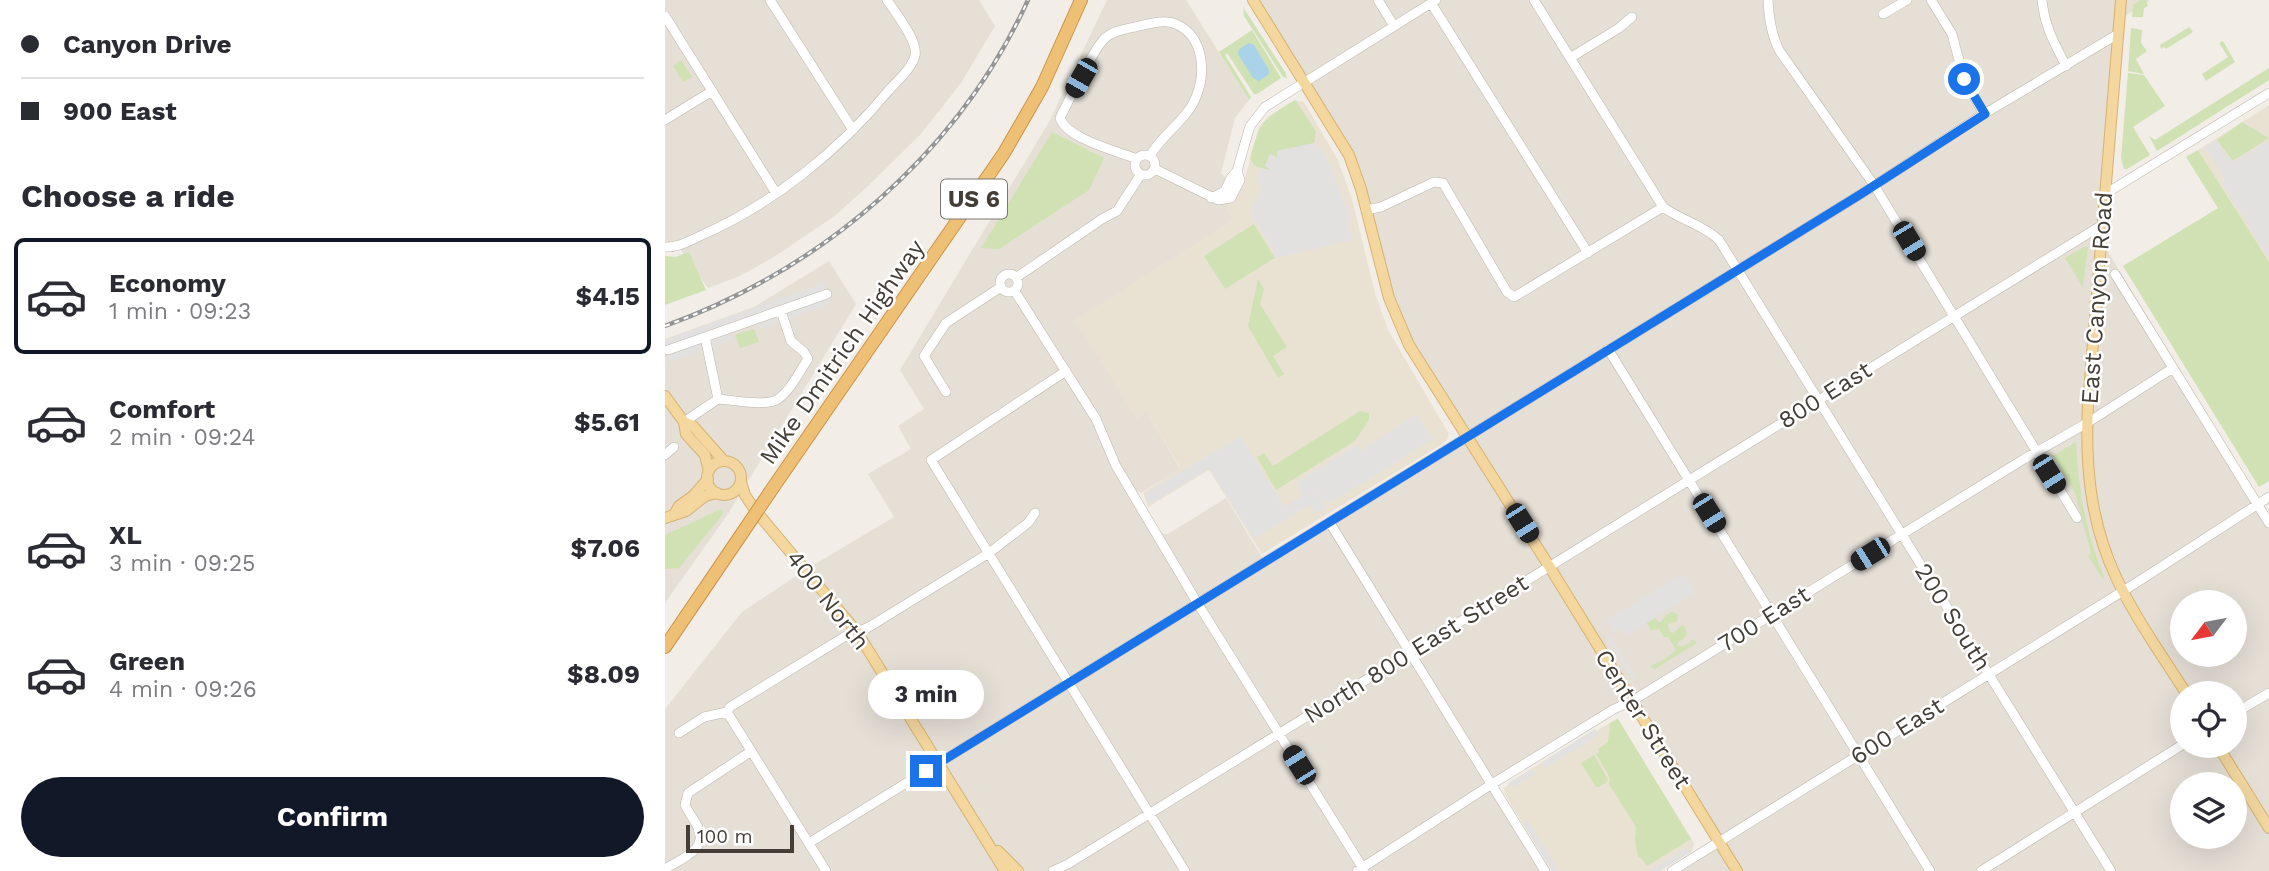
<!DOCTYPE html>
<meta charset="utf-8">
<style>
:root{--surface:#fff;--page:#f2f2f3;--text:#2b2b33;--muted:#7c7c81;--line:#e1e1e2;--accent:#111827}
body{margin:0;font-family:"Work Sans",sans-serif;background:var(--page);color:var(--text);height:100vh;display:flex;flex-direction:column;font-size:26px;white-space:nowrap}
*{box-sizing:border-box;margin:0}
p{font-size:23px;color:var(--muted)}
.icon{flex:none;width:38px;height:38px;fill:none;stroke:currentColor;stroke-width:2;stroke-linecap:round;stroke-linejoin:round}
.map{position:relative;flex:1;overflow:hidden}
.panel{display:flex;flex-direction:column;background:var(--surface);width:665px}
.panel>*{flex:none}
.banner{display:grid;align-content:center;height:154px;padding:0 21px;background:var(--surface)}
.needle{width:46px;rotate:238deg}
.controls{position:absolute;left:1505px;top:590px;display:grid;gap:14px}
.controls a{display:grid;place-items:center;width:77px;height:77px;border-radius:50%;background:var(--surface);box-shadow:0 7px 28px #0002;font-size:35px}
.scale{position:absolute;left:21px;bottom:18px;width:108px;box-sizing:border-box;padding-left:7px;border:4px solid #443e37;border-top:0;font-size:19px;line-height:24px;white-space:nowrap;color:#443e37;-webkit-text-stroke:5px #fff;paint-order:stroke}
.end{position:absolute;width:32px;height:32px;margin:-16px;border:9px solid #1a73e8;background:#fff;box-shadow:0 0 0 4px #fff}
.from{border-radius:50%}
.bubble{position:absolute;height:49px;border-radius:24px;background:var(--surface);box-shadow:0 7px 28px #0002;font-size:23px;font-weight:700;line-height:49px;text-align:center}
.car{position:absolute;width:21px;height:42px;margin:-21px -10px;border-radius:9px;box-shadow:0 0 5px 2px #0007;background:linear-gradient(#222 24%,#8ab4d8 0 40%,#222 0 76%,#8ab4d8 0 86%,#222 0)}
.banner b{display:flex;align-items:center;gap:24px;height:66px;font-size:26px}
.banner b+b{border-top:2px solid var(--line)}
.banner i{width:18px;height:18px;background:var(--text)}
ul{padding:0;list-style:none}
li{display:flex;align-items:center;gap:21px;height:116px;margin:0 14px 10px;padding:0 7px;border:4px solid transparent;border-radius:10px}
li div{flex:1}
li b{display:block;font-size:26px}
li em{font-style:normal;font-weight:700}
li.selected{border-color:var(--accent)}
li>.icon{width:63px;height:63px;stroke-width:1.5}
h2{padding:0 21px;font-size:32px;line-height:84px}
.cta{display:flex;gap:14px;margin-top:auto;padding:14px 21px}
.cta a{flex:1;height:80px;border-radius:42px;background:var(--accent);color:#fff;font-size:28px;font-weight:700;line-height:80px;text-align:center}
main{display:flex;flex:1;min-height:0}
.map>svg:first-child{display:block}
</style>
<main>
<section class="panel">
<div class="banner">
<b><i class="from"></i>Canyon Drive</b>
<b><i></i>900 East</b>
</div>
<h2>Choose a ride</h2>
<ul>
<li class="selected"><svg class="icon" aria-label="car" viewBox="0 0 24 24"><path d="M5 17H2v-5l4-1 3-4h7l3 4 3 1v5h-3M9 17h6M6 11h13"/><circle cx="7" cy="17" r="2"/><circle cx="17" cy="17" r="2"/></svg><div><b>Economy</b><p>1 min · 09:23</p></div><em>$4.15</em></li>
<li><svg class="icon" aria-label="car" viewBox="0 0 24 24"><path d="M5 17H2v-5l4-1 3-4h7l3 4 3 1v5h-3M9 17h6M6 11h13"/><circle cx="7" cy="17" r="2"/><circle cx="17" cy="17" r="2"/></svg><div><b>Comfort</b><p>2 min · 09:24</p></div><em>$5.61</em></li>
<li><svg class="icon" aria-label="car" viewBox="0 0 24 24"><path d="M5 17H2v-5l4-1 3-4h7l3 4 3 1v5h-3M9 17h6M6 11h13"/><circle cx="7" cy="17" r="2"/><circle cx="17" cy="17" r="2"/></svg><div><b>XL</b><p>3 min · 09:25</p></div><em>$7.06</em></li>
<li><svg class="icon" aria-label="car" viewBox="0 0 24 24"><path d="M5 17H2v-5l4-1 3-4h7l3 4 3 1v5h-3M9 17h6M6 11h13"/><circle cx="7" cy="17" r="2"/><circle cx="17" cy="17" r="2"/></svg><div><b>Green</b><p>4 min · 09:26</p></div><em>$8.09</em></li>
</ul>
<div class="cta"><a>Confirm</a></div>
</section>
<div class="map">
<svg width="1604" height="871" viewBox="0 0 1604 871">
<rect width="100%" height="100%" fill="#f2eee7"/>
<path fill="#e5dfd6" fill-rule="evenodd" d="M0,0H314L330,26L296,83L255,135L203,186L171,215L109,257L75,276L43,288L13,246L0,247Z
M442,0H521L584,100L570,118L556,173L561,178L555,198L563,203L564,212L569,220L411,320L472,418L482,412L515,469L476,493L464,487L492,533L503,534L561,498L600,562L801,437L736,331L684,155L588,0H1485L1454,20L1437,242L1604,517V871H1007L1053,842L967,701L827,784L880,871H0V709L77,612L140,570L229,517L203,474L246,449L233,426L259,409L235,370L384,122ZM1517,602H1570V654H1517ZM1517,693H1570V746H1517ZM1517,784H1570V836H1517Z
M164,261L191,304L63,514L0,603V339L89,307Z"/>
<path fill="#e9e2d3" d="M630,100L639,102L673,160L687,199L710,293L723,330L784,434L782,440L779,443L597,554L544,470L483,507L478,493L515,468L482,412L472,419L410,320L569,220L564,212L563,203L572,196L578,186L594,127L604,116Z
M1604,105V262L1533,150Z
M952,719H953L1029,843L1027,851L995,871H887L840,795L839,788L866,769Z"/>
<path fill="#d0e1b4" d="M1476,0H1481L1483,6L1479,8L1478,17H1467L1468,5Z
M578,7L620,72L622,78L618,77L579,16Z
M1524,27L1528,32L1501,49L1499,47L1496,49L1495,45Z
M1466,28L1477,30L1476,43L1482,51L1471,59L1479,74L1463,71Z
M587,30L616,78L592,94H589L562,53L560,55L586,97L584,100L554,52Z
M1558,41L1570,62L1541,81L1537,74L1563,57L1554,43Z
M16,60L27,77L18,82L8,66Z
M1604,68V80L1492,151L1484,136L1490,140Z
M1463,73L1479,75L1500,106L1468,127L1485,155L1462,169H1459L1456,158Z
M630,100L651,131L649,143L612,151V157L605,154V171L590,166L585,159C595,121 597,120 630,100Z
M1577,122L1604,138L1571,159L1567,160L1552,140Z
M387,132L439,158L424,190L334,249L316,248Z
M1533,150L1604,262V481L1594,487L1458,266L1553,208L1521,157Z
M589,224L610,258L560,289L539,256Z
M1419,247H1423L1418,288L1400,258Z
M24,252L41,290L0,305V256L10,257Z
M593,279L599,289L595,304L622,347L608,356L619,374L613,378L583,326Z
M89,329L94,342L75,348L70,335Z
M695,411L704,413V420L690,441L611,490L592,457L599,453L608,466Z
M1411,442C1414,493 1420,529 1439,577L1438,579L1423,556L1426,553L1410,493L1388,456Z
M56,509L58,514L14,568L0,569V535Z
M1007,612L1012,614L1013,619L1011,622L1003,624L1004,631L1009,633L1017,625L1020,627L1022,634L1017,640L1013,642L1012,646H1018L1025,643L1027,639L1032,643L990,669L985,666L998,660L1010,651V648L1003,637H999L994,629L986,630L982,623L990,618L993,622H996L1000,616Z
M952,719H953L1026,839L982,866L977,859L973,857L970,840L971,827L944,784L945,778L931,754L934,752L933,749L943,742L945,723Z
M929,755L943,779L942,782L934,787H931L916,763Z"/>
<path fill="#e3e1df" d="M1551,140L1566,161H1570L1604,140V258L1557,184L1560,179L1540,147Z
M649,143L656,149L666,167L679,205L683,207L686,220L683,224L687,240L612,258L587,216V208L596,188L591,180L595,168L606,170L600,166L605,154L612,157V151Z
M159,283L166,303L94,329L91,324L65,333L67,339L4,362L0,351V340Z
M752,414L768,439L667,502L658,500L649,487L661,508L652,514L644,505L589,539L545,468L485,504L479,494L575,436L618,505L621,506L638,495L632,482L691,445L696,450Z
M1018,574L1029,593L962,635L956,629L949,632L942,620Z
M946,636L971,677L967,679L942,638Z
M930,729L934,735L880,768L877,762Z
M866,769L872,773L849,788L842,784Z
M862,819L879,846L894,871H887L879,858L858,824Z
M1020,848L1026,852L995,871H983Z"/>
<path fill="#aad2e8" d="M584,43L589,45L604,70V74L594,81L588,78L573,54L574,49Z"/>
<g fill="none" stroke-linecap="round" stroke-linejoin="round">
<defs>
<path id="minor" d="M105,0L188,130
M713,0L729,26
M869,0L998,207C1015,220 1037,224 1054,240L1446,871
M1103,0C1104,18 1106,34 1114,50L1209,185L1412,518
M1266,0L1287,34L1299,79L1319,114
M1377,0C1380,28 1389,42 1401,66
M766,3L923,253
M1218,14L1242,0
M0,16L111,193
M905,58L954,28L967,17
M0,120L47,91
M470 165a10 10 0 1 1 20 0a10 10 0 1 1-20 0Z
M472,159C452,151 402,139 395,118C403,102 428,49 440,38C448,31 460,29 470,27C483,24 500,18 513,25C539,38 541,73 531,97C522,120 497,134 485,156
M490,169L553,200L566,198L575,180L572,171
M1440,194L1604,93
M546,198L560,191L566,178L572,171L585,126L600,107L771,0
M701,210L716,207L769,182L778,183L842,292L849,297L998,207
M0,247C12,248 24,241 35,236C108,204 174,151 224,90C233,80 246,69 250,56C254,42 230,12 222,0
M335 283a9 9 0 1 1 18 0a9 9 0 1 1-18 0Z
M1450,274L1604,523
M352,277L437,219L452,211L476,174
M349,290L431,419L451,466L533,604L699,870
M40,337L53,399
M943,349L1265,871
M3,350L162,294
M401,371L266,460L520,871
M281,392L259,356L281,323L336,287
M19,422L53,399C68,400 101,407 113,399C126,390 134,372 143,359L139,352L126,341L116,311
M0,455L9,447
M665,523L880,871
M62,712L65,707L179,637L204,627L324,553L363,523L370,513
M62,712L161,871
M1570,713L1604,693
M14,733L39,717L62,712
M144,843L1196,194L1319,114L1453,34
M0,869C14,860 42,850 34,830C31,821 24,814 20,805L23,793L85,752
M388,871L403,864L1437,225
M692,871L827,784L949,709L967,701L1359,459L1422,423L1508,368
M1007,871L1471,583L1604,497
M1316,871L1517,745"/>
<path id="major" d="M588,0L684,155L696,189L724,298L744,345L884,566L1072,871
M1456,0L1423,404C1420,464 1425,522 1451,577C1470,618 1497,655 1521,693
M0,396L19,422L21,434L40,455L44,471
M19,422L28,426L59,461
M42 478a17 17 0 1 1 34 0a17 17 0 1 1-34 0Z
M76,482L80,495L90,510L192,632L340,871
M10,513L14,506L28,496L43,479
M0,518L21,511L40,496L52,493
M1553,746L1604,828
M333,851L353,871"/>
<path id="highway" d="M105,492L339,153L377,87L416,0
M0,647L78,532"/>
</defs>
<use href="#minor" stroke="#bcb5ab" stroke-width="10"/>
<use href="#major" stroke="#d6b271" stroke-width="12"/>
<use href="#highway" stroke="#cc9447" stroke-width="14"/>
<use href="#minor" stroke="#fff" stroke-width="9"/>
<use href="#major" stroke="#f3d79f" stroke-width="10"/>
<use href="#highway" stroke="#eec076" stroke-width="12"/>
<defs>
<path id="rail" d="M0,326C157,269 293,154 363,0"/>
</defs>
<use href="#rail" stroke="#959595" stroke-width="4.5"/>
<use href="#rail" stroke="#fff" stroke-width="2" stroke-dasharray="5" stroke-linecap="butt"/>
<defs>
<path id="highway-bridge" d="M78,532L105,492"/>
</defs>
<use href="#highway-bridge" stroke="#cc9447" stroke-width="14" stroke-linecap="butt"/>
<use href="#highway-bridge" stroke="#eec076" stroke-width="12"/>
</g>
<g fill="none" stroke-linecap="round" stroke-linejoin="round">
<path stroke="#1a73e8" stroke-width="9" d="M261,771L1196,194L1320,114L1299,79"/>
</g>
<g text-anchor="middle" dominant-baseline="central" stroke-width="5" stroke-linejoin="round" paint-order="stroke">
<rect fill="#fff" stroke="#7c7873" stroke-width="2" x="276" y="179.5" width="66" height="39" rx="5"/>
<g font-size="23" font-weight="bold" fill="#443e37">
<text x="309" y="199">US 6</text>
</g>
<g font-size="24" fill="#443e37" stroke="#fff">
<text transform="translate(1432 298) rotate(-86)">East Canyon Road</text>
<text transform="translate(177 352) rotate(-55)">Mike Dmitrich Highway</text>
<text transform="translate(1160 395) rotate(-32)">800 East</text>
<text transform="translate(163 600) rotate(52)">400 North</text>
<text transform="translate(1288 617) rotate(58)">200 South</text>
<text transform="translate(1099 619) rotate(-32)">700 East</text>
<text transform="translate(751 649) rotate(-32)">North 800 East Street</text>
<text transform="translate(978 719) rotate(58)">Center Street</text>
<text transform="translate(1232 731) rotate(-32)">600 East</text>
</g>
</g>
</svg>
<div class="controls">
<a><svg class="needle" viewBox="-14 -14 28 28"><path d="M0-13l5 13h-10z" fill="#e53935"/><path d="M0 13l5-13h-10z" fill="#7c7c81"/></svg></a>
<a><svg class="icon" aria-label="locate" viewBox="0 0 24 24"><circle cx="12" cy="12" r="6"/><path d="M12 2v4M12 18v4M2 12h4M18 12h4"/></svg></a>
<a><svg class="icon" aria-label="layers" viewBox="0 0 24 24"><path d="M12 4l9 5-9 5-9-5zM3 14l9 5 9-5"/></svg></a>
</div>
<div class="scale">100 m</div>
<i class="end from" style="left:1299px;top:79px"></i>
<i class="end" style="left:261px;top:771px"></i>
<div class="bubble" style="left:203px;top:670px;width:116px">3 min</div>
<i class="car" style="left:416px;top:78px;rotate:210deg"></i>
<i class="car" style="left:1244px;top:241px;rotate:149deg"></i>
<i class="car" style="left:1384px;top:474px;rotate:148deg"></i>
<i class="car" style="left:1044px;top:513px;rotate:148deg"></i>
<i class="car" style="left:857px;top:523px;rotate:148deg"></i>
<i class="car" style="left:1205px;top:554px;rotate:238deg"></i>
<i class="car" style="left:634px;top:765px;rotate:328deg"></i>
</div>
</main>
